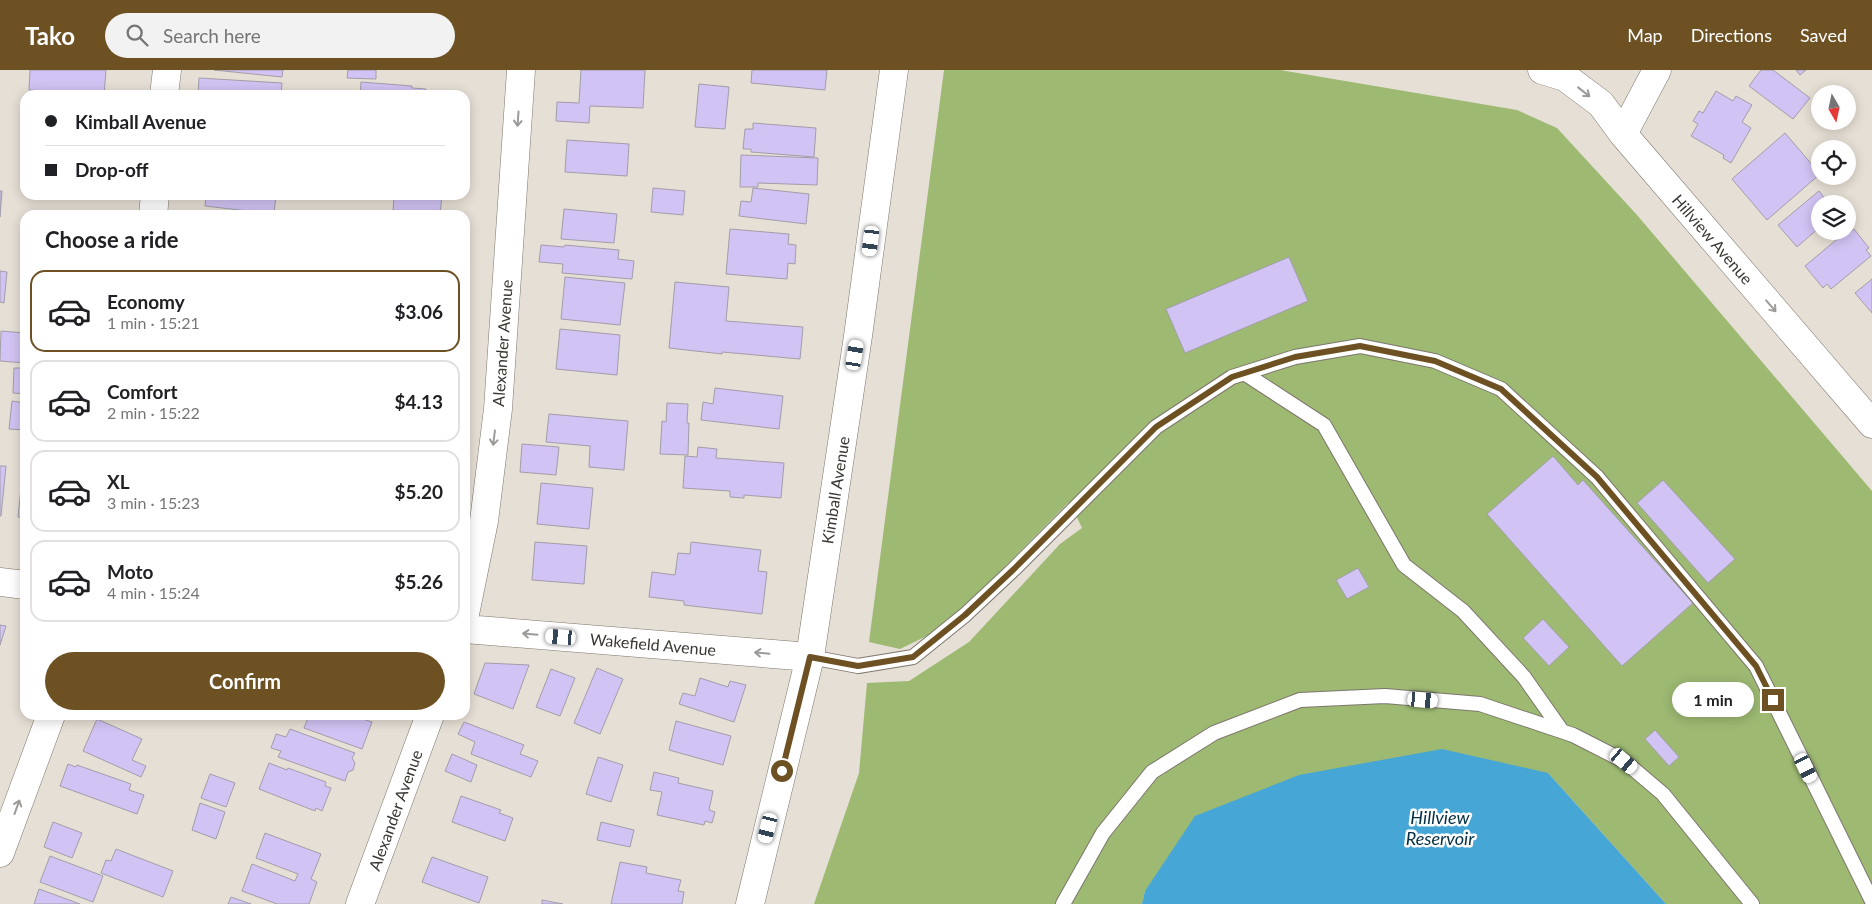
<!DOCTYPE html>
<meta charset="utf-8">
<style>
:root{--surface:#fff;--page:#f2f2f2;--text:#202124;--muted:#757577;--line:#e0e0e0;--accent:#6d5123}
body{margin:0;font-family:Lato,sans-serif;background:var(--page);color:var(--text);height:100vh;display:flex;flex-direction:column;font-size:19px;white-space:nowrap}
*{box-sizing:border-box;margin:0}
p{font-size:16px;color:var(--muted)}
.icon{flex:none;width:28px;height:28px;fill:none;stroke:currentColor;stroke-width:2;stroke-linecap:round;stroke-linejoin:round}
.map{position:relative;flex:1;overflow:hidden}
.panel{position:absolute;left:20px;top:140px;width:450px;height:510px;display:flex;flex-direction:column;background:var(--surface);border-radius:15px;box-shadow:0 2px 12px #0003}
.panel>*{flex:none}
.guide{position:absolute;left:20px;top:20px;width:450px;height:110px;border-radius:15px;box-shadow:0 2px 12px #0003;display:grid;align-content:center;height:110px;padding:0 25px;background:var(--surface)}
.needle{width:32px;rotate:171deg}
.fabs{position:absolute;left:1811px;top:15px;display:grid;gap:10px}
.fabs a{display:grid;place-items:center;width:45px;height:45px;border-radius:50%;background:var(--surface);box-shadow:0 2px 12px #0003;font-size:25px}
.end{position:absolute;width:22px;height:22px;margin:-11px;border:6px solid #6d5123;background:#fff;box-shadow:0 0 0 2px #fff}
.from{border-radius:50%}
.bubble{position:absolute;height:35px;border-radius:18px;background:var(--surface);box-shadow:0 2px 12px #0003;font-size:16px;font-weight:700;line-height:35px;text-align:center}
.car{position:absolute;width:15px;height:30px;margin:-15px -8px;border-radius:6px;box-shadow:0 0 4px 1px #0007;background:linear-gradient(#fff 24%,#345 0 40%,#fff 0 76%,#345 0 86%,#fff 0)}
.guide b{display:flex;align-items:center;gap:18px;height:48px;font-size:19px}
.guide b+b{border-top:1px solid var(--line)}
.guide i{width:12px;height:12px;background:var(--text)}
ul{padding:0;list-style:none}
li{display:flex;align-items:center;gap:15px;height:82px;margin:0 10px 8px;padding:0 15px;border:2px solid var(--line);border-radius:15px}
li div{flex:1}
li b{display:block;font-size:19px}
li em{font-style:normal;font-weight:700}
li.on{border-color:var(--accent)}
li>.icon{width:45px;height:45px;stroke-width:1.5}
h2{padding:0 25px;font-size:22px;line-height:60px}
.primary-button{display:flex;gap:10px;margin-top:auto;padding:10px 25px}
.primary-button a{flex:1;height:58px;border-radius:30px;background:var(--accent);color:#fff;font-size:20px;font-weight:700;line-height:58px;text-align:center}
header{display:flex;align-items:center;gap:30px;box-sizing:border-box;height:70px;padding:0 25px;background:var(--accent);color:#fff}
header strong{font-size:24px}
nav{display:flex;gap:28px;margin-inline-start:auto;font-size:18px}
.search{width:350px;height:45px;background:var(--page);display:flex;align-items:center;gap:12px;box-sizing:border-box;padding:0 18px;border-radius:28px;color:var(--muted);font-size:19px}
.map>svg:first-child{display:block}
</style>
<header>
<strong>Tako</strong>
<div class="search"><svg class="icon" aria-label="search" viewBox="0 0 24 24"><circle cx="10" cy="10" r="6"/><path d="M15 15l6 6"/></svg>Search here</div>
<nav><a>Map</a><a>Directions</a><a>Saved</a></nav>
</header>
<div class="map">
<svg width="1872" height="834" viewBox="0 0 1872 834">
<rect width="100%" height="100%" fill="#e6dfd5"/>
<path fill="#9db972" d="M944,0H1280L1517,40L1557,58L1637,145L1872,421V834H1666L1548,703L1145,821L1142,834H814L859,703L867,613L909,611L969,572L1060,474L1082,458L1073,439L1068,433L945,557L900,579L869,572Z"/>
<path fill="#46a6d6" d="M1442,679L1548,703L1666,834H1142L1145,821L1195,746L1299,705Z"/>
<path fill="#d1c3f3" stroke="#a19ea9" d="M30,0H106L104,25L29,20Z
M214,0H283L282,7Z
M348,0H376V9L347,8Z
M581,0H645L643,38L590,36L589,53L556,51L557,32L579,33Z
M752,0H827L825,20L751,13Z
M1761,0H1773L1810,28L1793,49L1749,16Z
M1796,0H1806L1800,5Z
M199,8L282,13L281,25H198Z
M361,12L412,16V18L426,19V25H360Z
M699,14L729,17L725,59L695,57Z
M1716,21L1733,31L1736,26L1752,35L1742,52L1751,58L1731,93L1723,88L1724,85L1691,66L1698,54L1693,51L1699,41L1703,43Z
M753,53L816,58L814,87L751,82V79H743L745,59H753Z
M1785,63L1820,104L1767,150L1732,109Z
M567,70L629,74L627,106L565,102Z
M741,85L818,88L817,115L758,113V117H740Z
M653,118L685,121L683,145L651,142Z
M753,118L809,124L806,154L739,146L741,131L751,132Z
M0,121H2L0,147Z
M1819,121L1829,134H1820V157L1797,177L1778,155Z
M63,125H94V127Z
M206,125H276L274,144L205,136Z
M394,125H442L440,145H388V142H393Z
M564,139L617,144L614,173L561,169Z
M730,159L789,164L788,174L796,175L795,194L788,193L787,209L726,204Z
M1854,159L1869,178L1866,180L1871,186L1831,219L1827,214L1823,218L1805,196L1842,165L1844,167Z
M541,175L564,177L565,175L619,180L618,189L634,191L632,209L562,203L563,194L539,192Z
M1289,187L1308,231L1185,283L1166,239Z
M0,201L7,202L4,233L0,232Z
M565,207L625,213L620,255L561,249Z
M1872,209V243L1855,223Z
M675,212L729,217L726,251L803,257L800,289L722,282V284L669,278Z
M560,259L620,265L617,305L556,299Z
M1,261L25,263V293L0,291Z
M14,298H25V324L13,323Z
M715,318L783,326L779,359L701,350L703,332L713,334Z
M12,331L25,333V360L9,359Z
M667,333L688,334L687,353H689L688,385L660,384L662,351L666,352Z
M549,344L628,351L624,400L589,397L590,376L546,372Z
M522,374L559,377L556,405L520,402Z
M698,377L717,379L716,388L784,393L781,428L744,425V428L730,427V421L683,418L685,386L697,387Z
M1553,386L1578,415L1583,410L1693,533L1622,596L1487,444Z
M0,396H6L1,446H0Z
M23,398H25V448L18,447Z
M1663,410L1735,489L1708,513L1637,433Z
M541,413L593,418L589,459L537,454Z
M535,472L587,476L584,514L532,510Z
M691,472L761,480L758,501L767,502L762,544L684,535V531L649,527L652,502L675,505L678,483L690,484Z
M1358,498L1369,517L1347,529L1336,510Z
M1543,549L1569,577L1549,596L1523,568Z
M0,555L6,556L0,575Z
M485,593L529,595L513,639L474,624Z
M597,598L623,609L600,664L574,653Z
M551,599L575,608L560,646L536,637Z
M700,608L728,617L730,611L746,615L734,652L679,634L683,623L695,626Z
M309,645H351L372,652L362,679L304,658Z
M97,649L142,669L132,690L146,696L141,707L83,681Z
M676,651L731,666L723,695L669,680Z
M464,652L524,675L520,684L538,691L531,707L471,684L475,672L458,664Z
M290,659L355,683L352,688L355,693L353,700L348,702L345,711L278,687L281,681L271,678L276,664L286,667Z
M1655,660L1679,687L1669,696L1645,669Z
M452,684L477,695L471,712L445,701Z
M598,687L623,695L611,732L586,724Z
M269,693L287,700L288,698L326,712L325,716L331,718L322,741L316,738L315,741L259,719Z
M68,694L76,697L77,695L131,714L129,720L144,725L137,744L60,716Z
M654,702L679,708L678,713L713,721L709,740L715,742L712,753L705,751L704,755L657,745L662,722L650,720Z
M210,704L235,713L226,737L201,728Z
M461,726L501,740L499,743L513,748L505,771L452,752Z
M200,733L225,742L216,769L192,760Z
M53,752L82,763L72,788L44,777Z
M601,752L634,760L630,777L597,770Z
M265,763L321,784L311,809L317,812L309,834H277L242,821L252,794L295,811L298,804L256,788Z
M116,779L173,801L163,827L101,803L106,790L111,791Z
M50,786L103,806L93,832L40,812Z
M432,787L488,807L479,833L422,812Z
M620,792L647,797L646,803L681,810L678,821L684,822L682,834H611Z
M39,819L80,834H34Z
M231,827L251,834H228Z
M542,830L563,834H542Z"/>
<g fill="none" stroke-linecap="round" stroke-linejoin="round">
<defs>
<path id="lane" d="M1244,303L1324,355L1404,495L1463,541L1524,607L1562,661
M810,587L858,596L913,587L965,545L1014,499L1156,357L1232,307L1295,287L1360,276L1435,291L1501,319L1597,407L1756,596L1872,831
M1063,834L1103,763L1152,702L1214,663L1300,630L1385,626L1480,634L1573,665L1624,691L1663,724L1752,834"/>
<path id="street" d="M1542,0L1565,7L1601,34L1623,64L1872,354
M164,25L167,0
M1623,64L1657,0
M153,145L155,125
M0,512L25,515
M465,544L484,451L498,339L521,0
M465,559L810,587
M0,783L51,645
M360,834L430,645"/>
<path id="secondary" d="M750,834L810,587L858,266L894,0"/>
</defs>
<use href="#lane" stroke="#7d766d" stroke-width="16"/>
<use href="#street" stroke="#7d766d" stroke-width="29"/>
<use href="#secondary" stroke="#7d766d" stroke-width="29"/>
<use href="#lane" stroke="#fff" stroke-width="14"/>
<use href="#street" stroke="#fff" stroke-width="28"/>
<use href="#secondary" stroke="#fff" stroke-width="28"/>
</g>
<defs><path id="oneway-shaft" d="M-6 0H5M1.5-3L5.5 0L1.5 3" fill="none" stroke-width="1.6" stroke-linecap="round" stroke-linejoin="round" transform="scale(1.25)"/></defs>
<g stroke="#9c9b99">
<use href="#oneway-shaft" transform="translate(1584 22) rotate(38)"/>
<use href="#oneway-shaft" transform="translate(518 49) rotate(94)"/>
<use href="#oneway-shaft" transform="translate(1771 236) rotate(49)"/>
<use href="#oneway-shaft" transform="translate(494 368) rotate(97)"/>
<use href="#oneway-shaft" transform="translate(530 564) rotate(-175)"/>
<use href="#oneway-shaft" transform="translate(762 583) rotate(-175)"/>
<use href="#oneway-shaft" transform="translate(17 737) rotate(-70)"/>
</g>
<g fill="none" stroke-linecap="round" stroke-linejoin="round">
<path stroke="#6d5123" stroke-width="6" d="M782,701L810,587L858,596L913,587L965,545L1014,499L1156,357L1232,307L1295,287L1360,276L1435,291L1501,319L1597,407L1756,596L1773,630"/>
</g>
<g text-anchor="middle" dominant-baseline="central" stroke-width="5" stroke-linejoin="round" paint-order="stroke">
<g font-size="16" fill="#3a3733" stroke="#fff">
<text transform="translate(1713 169) rotate(49)">Hillview Avenue</text>
<text transform="translate(502 273) rotate(-86)">Alexander Avenue</text>
<text transform="translate(835 420) rotate(-81)">Kimball Avenue</text>
<text transform="translate(653 574) rotate(5)">Wakefield Avenue</text>
<text transform="translate(395 740) rotate(-70)">Alexander Avenue</text>
</g>
<g font-size="18" font-style="italic" fill="#032f43" stroke="#fff">
<text x="1440" y="747">Hillview<tspan x="1440" dy="21">Reservoir</tspan></text>
</g>
</g>
</svg>
<div class="fabs">
<a><svg class="needle" viewBox="-14 -14 28 28"><path d="M0-13l5 13h-10z" fill="#e53935"/><path d="M0 13l5-13h-10z" fill="#757577"/></svg></a>
<a><svg class="icon" aria-label="locate" viewBox="0 0 24 24"><circle cx="12" cy="12" r="6"/><path d="M12 2v4M12 18v4M2 12h4M18 12h4"/></svg></a>
<a><svg class="icon" aria-label="layers" viewBox="0 0 24 24"><path d="M12 4l9 5-9 5-9-5zM3 14l9 5 9-5"/></svg></a>
</div>
<i class="end from" style="left:782px;top:701px"></i>
<i class="end" style="left:1773px;top:630px"></i>
<div class="bubble" style="left:1672px;top:612px;width:82px">1 min</div>
<i class="car" style="left:871px;top:171px;rotate:187deg"></i>
<i class="car" style="left:855px;top:285px;rotate:9deg"></i>
<i class="car" style="left:561px;top:567px;rotate:274deg"></i>
<i class="car" style="left:1423px;top:630px;rotate:95deg"></i>
<i class="car" style="left:1624px;top:691px;rotate:130deg"></i>
<i class="car" style="left:1806px;top:698px;rotate:154deg"></i>
<i class="car" style="left:768px;top:758px;rotate:194deg"></i>
<div class="guide">
<b><i class="from"></i>Kimball Avenue</b>
<b><i></i>Drop-off</b>
</div>
<section class="panel">
<h2>Choose a ride</h2>
<ul>
<li class="on"><svg class="icon" aria-label="car" viewBox="0 0 24 24"><path d="M5 17H2v-5l4-1 3-4h7l3 4 3 1v5h-3M9 17h6M6 11h13"/><circle cx="7" cy="17" r="2"/><circle cx="17" cy="17" r="2"/></svg><div><b>Economy</b><p>1 min · 15:21</p></div><em>$3.06</em></li>
<li><svg class="icon" aria-label="car" viewBox="0 0 24 24"><path d="M5 17H2v-5l4-1 3-4h7l3 4 3 1v5h-3M9 17h6M6 11h13"/><circle cx="7" cy="17" r="2"/><circle cx="17" cy="17" r="2"/></svg><div><b>Comfort</b><p>2 min · 15:22</p></div><em>$4.13</em></li>
<li><svg class="icon" aria-label="car" viewBox="0 0 24 24"><path d="M5 17H2v-5l4-1 3-4h7l3 4 3 1v5h-3M9 17h6M6 11h13"/><circle cx="7" cy="17" r="2"/><circle cx="17" cy="17" r="2"/></svg><div><b>XL</b><p>3 min · 15:23</p></div><em>$5.20</em></li>
<li><svg class="icon" aria-label="car" viewBox="0 0 24 24"><path d="M5 17H2v-5l4-1 3-4h7l3 4 3 1v5h-3M9 17h6M6 11h13"/><circle cx="7" cy="17" r="2"/><circle cx="17" cy="17" r="2"/></svg><div><b>Moto</b><p>4 min · 15:24</p></div><em>$5.26</em></li>
</ul>
<div class="primary-button"><a>Confirm</a></div>
</section>
</div>
